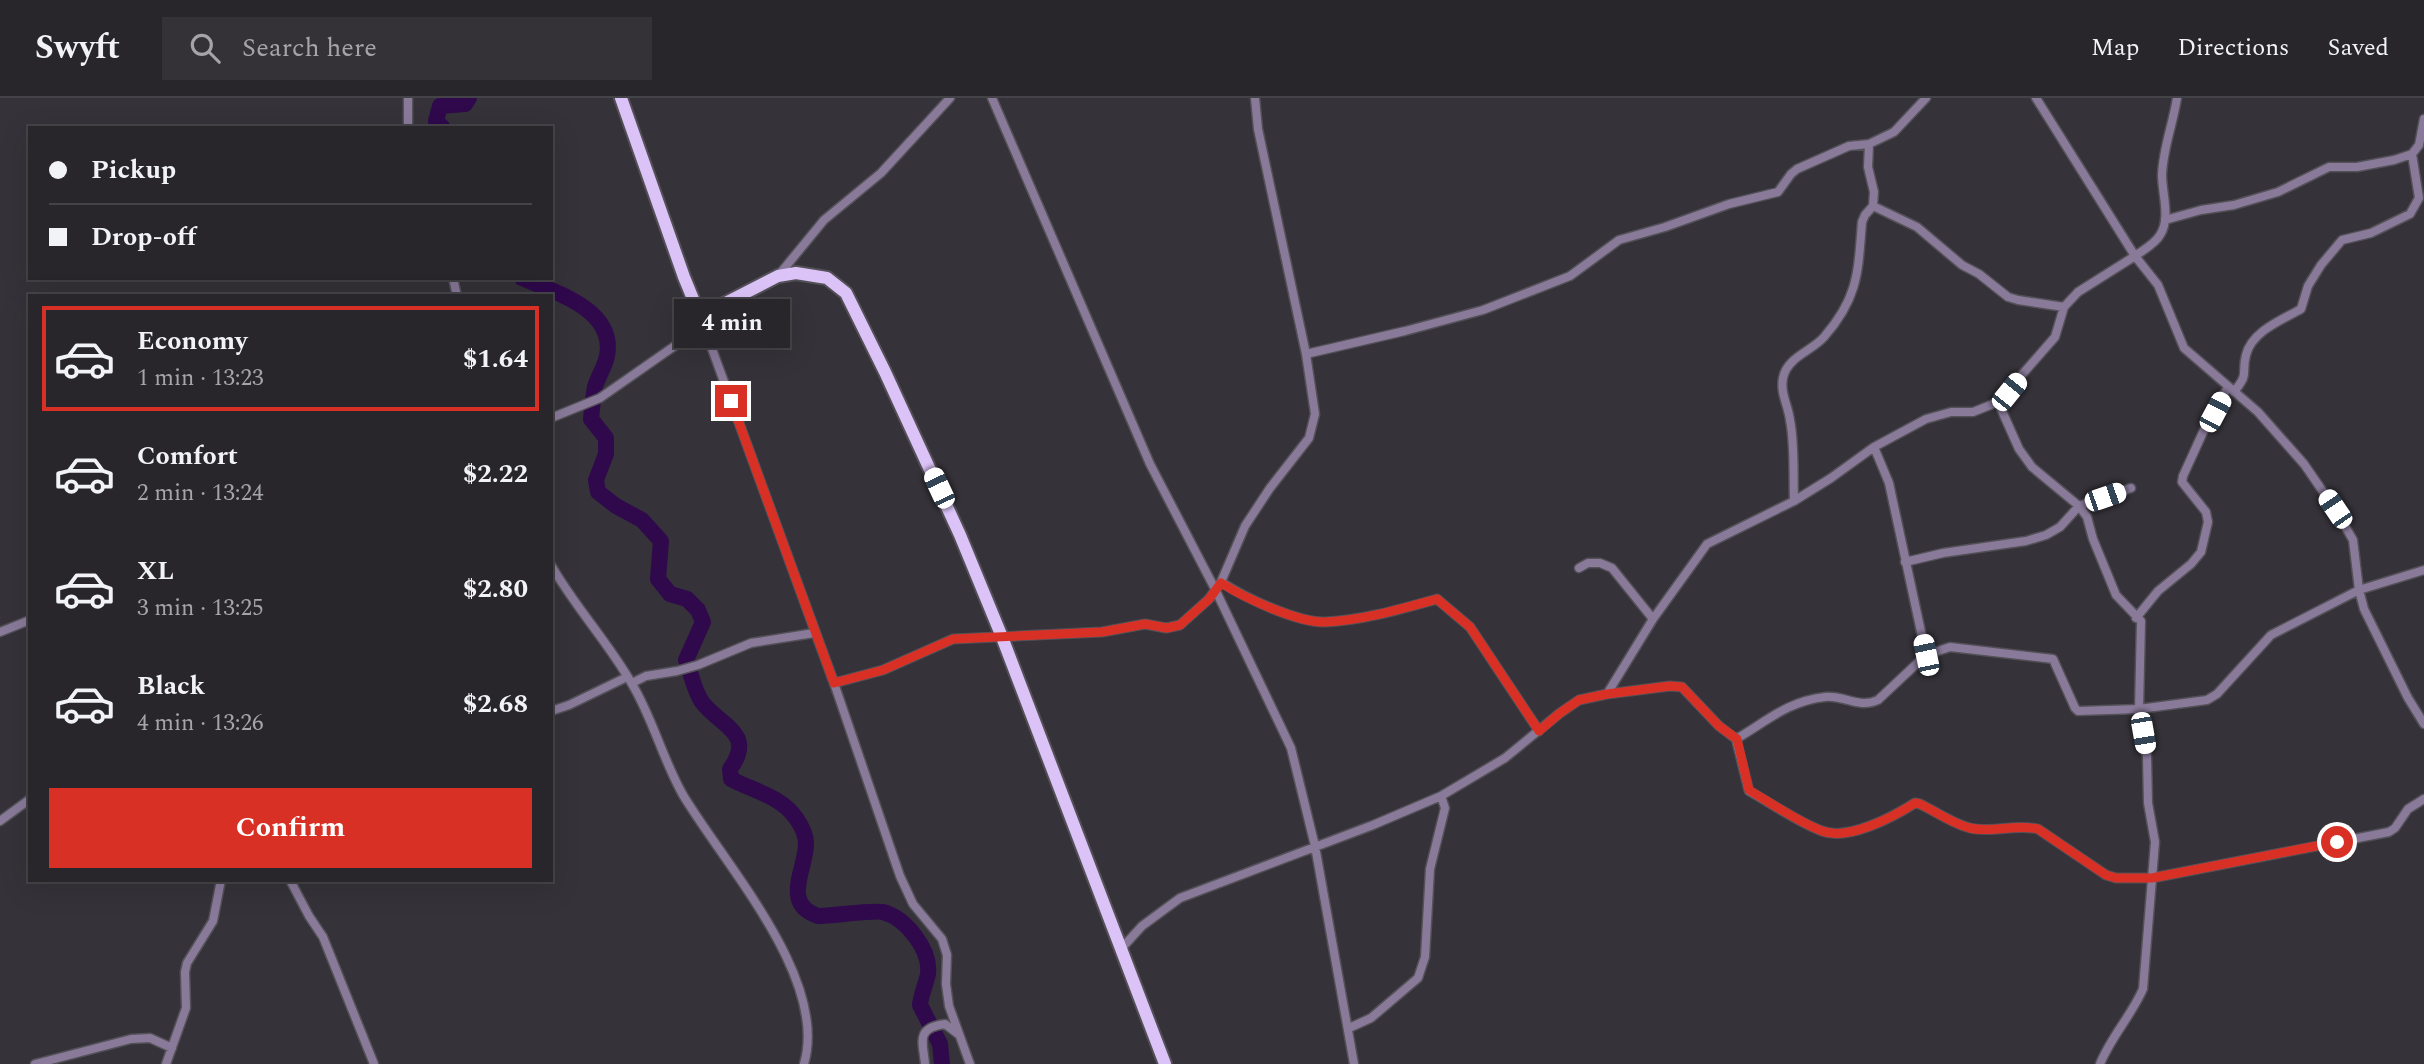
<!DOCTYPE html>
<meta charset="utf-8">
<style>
:root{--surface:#28262b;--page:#343237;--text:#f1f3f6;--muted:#a5a5a9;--line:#444347;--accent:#d93025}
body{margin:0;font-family:Spectral,serif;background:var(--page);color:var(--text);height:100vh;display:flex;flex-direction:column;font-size:26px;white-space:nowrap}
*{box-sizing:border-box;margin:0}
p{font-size:23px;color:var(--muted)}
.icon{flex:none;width:38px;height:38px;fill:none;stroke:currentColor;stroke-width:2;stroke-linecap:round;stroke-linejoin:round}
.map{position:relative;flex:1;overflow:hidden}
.panel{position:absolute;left:28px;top:196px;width:525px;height:588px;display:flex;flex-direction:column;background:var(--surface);border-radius:0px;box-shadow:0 7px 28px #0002,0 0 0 2px var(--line)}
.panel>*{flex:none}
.banner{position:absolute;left:28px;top:28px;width:525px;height:154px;border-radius:0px;box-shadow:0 7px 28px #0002,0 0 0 2px var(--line);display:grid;align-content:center;height:154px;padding:0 21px;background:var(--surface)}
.end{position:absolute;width:32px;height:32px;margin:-16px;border:9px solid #d93025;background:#fff;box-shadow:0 0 0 4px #fff}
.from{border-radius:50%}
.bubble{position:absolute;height:49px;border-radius:0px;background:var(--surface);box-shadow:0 7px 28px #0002,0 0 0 2px var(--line);font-size:23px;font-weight:700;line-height:49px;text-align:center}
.car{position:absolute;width:21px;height:42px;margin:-21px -10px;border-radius:9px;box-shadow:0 0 5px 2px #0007;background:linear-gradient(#fff 24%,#345 0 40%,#fff 0 76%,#345 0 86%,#fff 0)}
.banner b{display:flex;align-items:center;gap:24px;height:66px;font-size:26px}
.banner b+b{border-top:2px solid var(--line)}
.banner i{width:18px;height:18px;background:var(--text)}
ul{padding:12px 0 0;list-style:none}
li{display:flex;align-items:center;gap:21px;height:105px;margin:0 14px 10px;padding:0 7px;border:4px solid transparent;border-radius:0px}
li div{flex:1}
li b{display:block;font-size:26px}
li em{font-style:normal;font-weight:700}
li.selected{border-color:var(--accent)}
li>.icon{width:63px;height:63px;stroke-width:1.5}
.action{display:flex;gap:14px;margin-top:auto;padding:14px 21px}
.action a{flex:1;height:80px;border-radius:0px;background:var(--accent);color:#fff;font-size:28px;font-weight:700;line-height:80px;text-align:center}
header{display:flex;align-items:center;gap:42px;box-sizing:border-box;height:98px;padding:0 35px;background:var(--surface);border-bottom:2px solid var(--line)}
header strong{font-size:33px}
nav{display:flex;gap:38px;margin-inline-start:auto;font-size:24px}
.search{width:490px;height:63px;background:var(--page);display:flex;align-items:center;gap:18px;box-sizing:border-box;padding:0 24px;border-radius:0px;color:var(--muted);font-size:26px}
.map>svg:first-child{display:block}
</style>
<header>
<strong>Swyft</strong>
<div class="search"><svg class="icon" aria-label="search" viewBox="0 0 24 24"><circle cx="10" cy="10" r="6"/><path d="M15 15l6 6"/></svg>Search here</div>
<nav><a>Map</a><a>Directions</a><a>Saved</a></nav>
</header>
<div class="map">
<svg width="2424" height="966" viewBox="0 0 2424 966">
<rect width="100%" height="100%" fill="#353239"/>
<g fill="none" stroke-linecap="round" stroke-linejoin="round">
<path stroke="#2f094c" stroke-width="16" d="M443,30L436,23L440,8L465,6L469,0
M522,180C554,194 616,211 607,258C605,269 598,278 595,289C593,299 592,311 591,321L606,340V356L596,382L598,394L616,408L642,422L661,443L658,481L670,496L687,501L698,512L703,524L686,562C691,575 694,593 702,604C721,629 756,635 730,671L731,681C753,693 781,698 796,720C801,727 806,737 806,746C806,771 781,806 818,818C831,818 874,812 883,814C906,820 931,852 928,876C926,886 921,896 920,907L940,946L942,966"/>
<defs>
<path id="street" d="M408,0V30
M992,0L1150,366L1215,491L1291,650L1315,748L1354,966
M2177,0C2173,26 2163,50 2162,77C2162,95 2171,121 2160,137C2155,146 2143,152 2135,158L2158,187L2184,250L2258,314L2304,366L2335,411L2353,442L2359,492L2364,511L2408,600L2424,626
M1873,108L1917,129L1962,167L1979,176L2008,199L2018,202L2064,209
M2165,122L2201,112L2234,107L2278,94L2329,69H2357L2394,62L2412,56L2419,47L2424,21
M778,178L824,122L881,75L950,0
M453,180L457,198
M700,218L834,585L900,778L913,806L942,841L947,857L946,886L949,908L970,966
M1306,256L1405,233L1483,212L1570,178L1619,142L1665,129L1729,106L1778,94L1791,76L1797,71L1849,48L1869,46
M2234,294C2250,274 2241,277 2246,257C2252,233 2282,222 2301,211L2308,188L2321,167L2342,142L2371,135L2410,116L2419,100L2412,56
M1998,304L2019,351L2032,369L2079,408L2087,419L2093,441L2116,497L2141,523L2139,611L2147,659L2148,705L2155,744L2143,891C2131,918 2111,939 2100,966
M551,320L600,300L676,247L703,225
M1874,349L1889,385L1926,557
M1794,403C1793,376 1795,348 1790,322C1788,307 1780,295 1783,280C1787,259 1812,253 1824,239C1859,199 1858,173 1862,124L1865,117L1873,108L1874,94L1868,69L1869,46L1894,34L1926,0
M1905,464L1943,455L2026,443L2046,437L2060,429L2079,408L2131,390
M551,467C575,509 608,544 632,586C653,621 663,662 683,697C725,767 829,881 804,966
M1579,470L1588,465H1600L1612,470L1653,521
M1221,484C1245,500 1298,525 1326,524C1364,522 1401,511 1437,501L1470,529L1539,633
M2136,520L2158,493L2191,466L2201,454L2208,424L2206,414L2182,384L2183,378L2204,332L2228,289
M0,534L30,522
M632,585L646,578L677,573L698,567L751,545L814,535
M834,585L883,572L953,541L1102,534L1145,526L1166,530L1180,527L1209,501L1221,484L1245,428L1270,390L1309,340L1315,316L1306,256L1258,31L1255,0
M1607,596L1670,588L1682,589L1719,628L1736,641L1749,693C1771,705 1799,725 1822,733C1848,743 1893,719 1915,705L1920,706C1935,713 1953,726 1970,730C1992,735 2015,726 2038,731L2106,777L2116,780H2152L2389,734L2395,730L2408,711L2424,701
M551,613L569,607L627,579
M1736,641C1767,623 1788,603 1825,599C1844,597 1859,611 1878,602L1926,557L1950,549L2053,561L2075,610L2078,613L2139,611L2207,602L2217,596L2271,537L2359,492L2424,472
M0,723L30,701
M290,782L309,818L323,839L374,966
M1121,851L1142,828L1180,800L1373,727L1441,698L1505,660L1560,615L1579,602L1607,596L1653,521L1707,446L1794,403L1831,380L1874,349L1926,321L1951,314H1973L1998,304L2055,239L2064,209L2078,194L2135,158L2036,0
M1349,930L1371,920L1418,880L1425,859L1430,771L1445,710L1441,698
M35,966L131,941L150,940L172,950
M166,966L186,910L185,874L187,865L213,823L221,782
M925,966C923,944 915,930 945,926L958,936"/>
<path id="primary" d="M621,0L684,179L700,218L778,178L796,175L827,180L846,195L885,274L960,437L1002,539L1165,966"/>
</defs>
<use href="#street" stroke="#535057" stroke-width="11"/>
<use href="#primary" stroke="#535057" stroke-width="16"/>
<use href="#street" stroke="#897a9a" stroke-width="8"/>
<use href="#primary" stroke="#dbc3f8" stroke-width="12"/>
</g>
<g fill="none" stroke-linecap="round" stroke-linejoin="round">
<path stroke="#d93025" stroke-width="9" d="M731,303L834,585L883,572L953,541L1102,534L1145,526L1167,530L1180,527L1209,501L1221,485C1245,500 1298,525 1326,524C1364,522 1401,511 1437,501L1470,529L1539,633L1560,615L1579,602L1607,596L1670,588L1682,589L1719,628L1737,641L1749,692C1771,705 1798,724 1822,733C1848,743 1893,719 1915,705L1920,706C1935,713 1953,726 1970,730C1992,735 2015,726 2038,731L2106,777L2116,780H2152L2337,744"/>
</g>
</svg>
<i class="end from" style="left:2337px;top:744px"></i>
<i class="end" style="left:731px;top:303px"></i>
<div class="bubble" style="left:674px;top:201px;width:116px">4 min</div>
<i class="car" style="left:2009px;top:294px;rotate:39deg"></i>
<i class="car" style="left:2215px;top:314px;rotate:28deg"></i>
<i class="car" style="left:939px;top:390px;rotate:335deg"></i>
<i class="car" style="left:2105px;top:399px;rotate:71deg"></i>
<i class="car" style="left:2335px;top:411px;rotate:326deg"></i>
<i class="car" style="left:1926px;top:557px;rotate:348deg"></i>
<i class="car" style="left:2143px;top:635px;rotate:170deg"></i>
<div class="banner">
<b><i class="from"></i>Pickup</b>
<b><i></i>Drop-off</b>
</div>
<section class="panel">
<ul>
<li class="selected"><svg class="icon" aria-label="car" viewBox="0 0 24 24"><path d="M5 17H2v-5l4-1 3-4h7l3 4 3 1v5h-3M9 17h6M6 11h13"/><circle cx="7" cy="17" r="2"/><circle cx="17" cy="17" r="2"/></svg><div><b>Economy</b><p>1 min · 13:23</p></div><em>$1.64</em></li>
<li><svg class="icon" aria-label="car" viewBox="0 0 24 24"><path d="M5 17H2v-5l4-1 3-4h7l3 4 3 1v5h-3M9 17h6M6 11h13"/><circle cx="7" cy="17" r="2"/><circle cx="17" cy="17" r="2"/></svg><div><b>Comfort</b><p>2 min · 13:24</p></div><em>$2.22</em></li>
<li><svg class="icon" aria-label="car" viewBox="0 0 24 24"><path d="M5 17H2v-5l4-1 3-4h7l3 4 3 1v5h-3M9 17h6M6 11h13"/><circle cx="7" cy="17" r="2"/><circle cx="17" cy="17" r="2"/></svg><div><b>XL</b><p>3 min · 13:25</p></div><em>$2.80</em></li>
<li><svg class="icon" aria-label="car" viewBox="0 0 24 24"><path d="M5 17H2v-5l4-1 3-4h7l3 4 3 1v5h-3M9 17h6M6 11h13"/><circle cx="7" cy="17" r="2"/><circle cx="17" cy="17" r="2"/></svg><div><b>Black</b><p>4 min · 13:26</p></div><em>$2.68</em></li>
</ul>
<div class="action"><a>Confirm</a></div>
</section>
</div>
